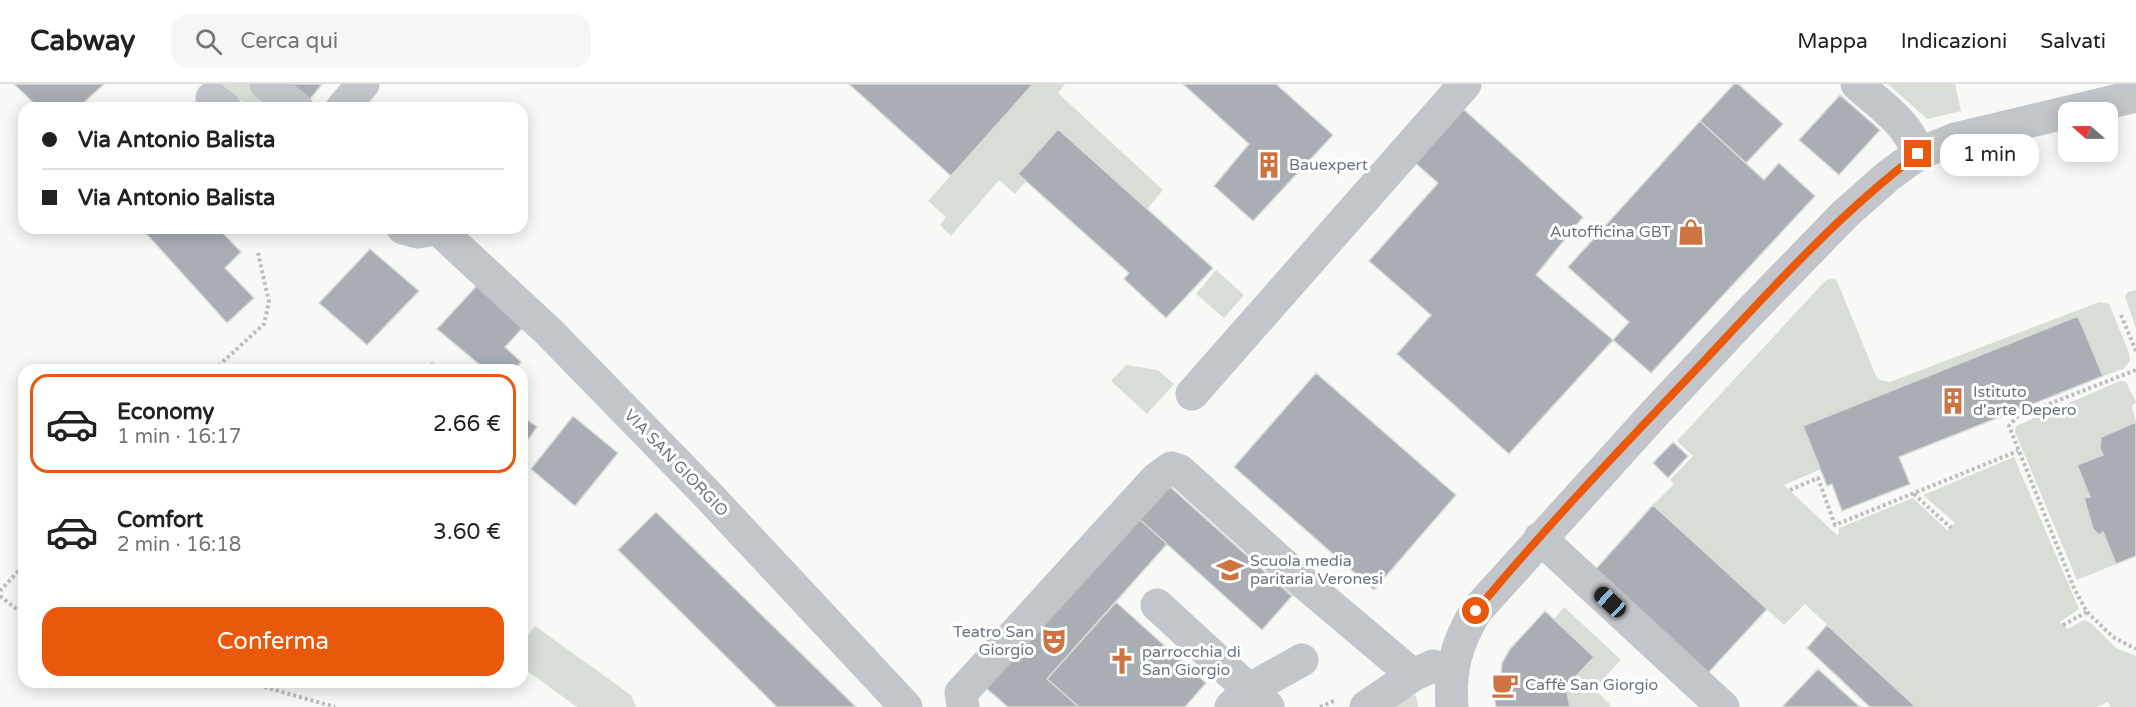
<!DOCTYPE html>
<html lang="it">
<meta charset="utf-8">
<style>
:root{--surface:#fff;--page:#f6f6f6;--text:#202124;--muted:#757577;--line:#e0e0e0;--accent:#ea580c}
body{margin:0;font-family:"Varela Round",sans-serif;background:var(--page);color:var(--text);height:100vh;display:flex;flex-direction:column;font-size:22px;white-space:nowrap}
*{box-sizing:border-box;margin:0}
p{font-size:20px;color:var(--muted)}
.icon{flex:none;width:33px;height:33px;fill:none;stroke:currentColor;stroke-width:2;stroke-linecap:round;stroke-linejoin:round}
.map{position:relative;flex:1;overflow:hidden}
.panel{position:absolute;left:18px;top:280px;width:510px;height:324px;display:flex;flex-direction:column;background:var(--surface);border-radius:18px;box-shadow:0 3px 15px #0003}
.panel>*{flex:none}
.banner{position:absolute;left:18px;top:18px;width:510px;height:132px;border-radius:18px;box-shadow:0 3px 15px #0003;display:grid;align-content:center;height:132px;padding:0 24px;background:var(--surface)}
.needle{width:39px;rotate:290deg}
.fabs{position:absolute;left:2058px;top:18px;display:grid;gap:12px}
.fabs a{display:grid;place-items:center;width:60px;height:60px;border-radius:12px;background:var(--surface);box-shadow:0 3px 15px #0003;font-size:30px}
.end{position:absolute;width:27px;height:27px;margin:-14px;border:8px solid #ea580c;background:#fff;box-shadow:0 0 0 3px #fff}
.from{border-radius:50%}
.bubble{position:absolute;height:42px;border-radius:18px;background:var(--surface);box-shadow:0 3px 15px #0003;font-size:20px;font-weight:600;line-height:42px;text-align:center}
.car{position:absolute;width:18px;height:36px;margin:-18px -9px;border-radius:8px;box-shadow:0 0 4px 2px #0007;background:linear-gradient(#222 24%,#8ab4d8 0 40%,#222 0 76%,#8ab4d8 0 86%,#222 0)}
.banner b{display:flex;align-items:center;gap:21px;height:57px;font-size:22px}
.banner b+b{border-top:2px solid var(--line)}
.banner i{width:15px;height:15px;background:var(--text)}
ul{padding:10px 0 0;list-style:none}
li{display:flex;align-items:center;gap:18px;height:99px;margin:0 12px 9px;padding:0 12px;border:3px solid transparent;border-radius:18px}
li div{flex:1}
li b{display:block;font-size:22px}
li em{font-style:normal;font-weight:600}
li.active{border-color:var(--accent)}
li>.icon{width:54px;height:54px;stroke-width:1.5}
.action{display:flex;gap:12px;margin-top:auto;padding:12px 24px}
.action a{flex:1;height:69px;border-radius:18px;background:var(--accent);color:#fff;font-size:24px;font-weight:600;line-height:69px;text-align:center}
header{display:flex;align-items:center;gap:36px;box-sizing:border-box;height:84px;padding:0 30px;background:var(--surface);border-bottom:2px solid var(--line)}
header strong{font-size:28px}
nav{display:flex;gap:33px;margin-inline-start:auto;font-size:21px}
.search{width:420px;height:54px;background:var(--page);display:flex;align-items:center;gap:15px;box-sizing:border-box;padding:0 21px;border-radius:18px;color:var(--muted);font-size:22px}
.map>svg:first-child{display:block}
</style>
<header>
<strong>Cabway</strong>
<div class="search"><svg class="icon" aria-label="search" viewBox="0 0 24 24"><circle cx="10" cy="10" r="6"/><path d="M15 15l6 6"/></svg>Cerca qui</div>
<nav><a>Mappa</a><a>Indicazioni</a><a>Salvati</a></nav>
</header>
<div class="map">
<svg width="2136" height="623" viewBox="0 0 2136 623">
<rect width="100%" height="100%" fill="#f8f8f6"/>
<path fill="#d8ddd6" d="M219,0H253L284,24H251Z
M1033,0H1065L1058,9L1163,106L1147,125L1018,90L1026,97L1015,110L999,96L951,152L940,141L946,133L928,117Z
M1888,0H1955L1961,27L1927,35Z
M1216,186L1244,211L1224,234L1196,210Z
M1833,195L1837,197L1876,292L1879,296L1890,298L2099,218L2109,220L2129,269L2130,277L2123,285L2103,292L2078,233L1821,385L1784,401L1838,452L1839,444L1913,414L1948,447L1955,439L1923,411L2014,373L2079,525L2060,538L2068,545L2084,536L2091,539L2116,564L2136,572V623H2110L2108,618L2097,623H1916L1805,520L1784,541L1653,421L1674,400L1670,396L1693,372L1677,357L1826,196Z
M2136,206V245L2125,212L2128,208Z
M1126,281L1158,286L1174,300L1147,330L1111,297Z
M2120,297L2126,298L2136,318L2132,322L2136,338L2101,352L2100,363L2103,371L2077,382L2090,413L2084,414L2093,444L2099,451L2103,448L2116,480L2077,496L2015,348L2016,342Z
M1564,523L1621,576L1594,605L1611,621L1609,623H1570L1566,603L1594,573L1554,535Z
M535,542L631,611L636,623H577L522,583V558Z
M1416,611L1418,623H1356Z"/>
<path fill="#a8aeb4" stroke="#dadad9" stroke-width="1.5" d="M14,0H104L78,24H39Z
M272,0H322L303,24Z
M849,0H1033L951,92Z
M1183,0H1276L1333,51L1253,137L1214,102L1249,60Z
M1734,0H1738L1783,40L1746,79L1700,37Z
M1840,11L1880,46L1839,91L1799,56Z
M1461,23L1583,133L1536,191L1613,256L1509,370L1397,270L1431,231L1369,177L1438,99L1414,78Z
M1700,37L1764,96L1779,79L1815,112L1651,289L1613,256L1629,238L1568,183Z
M1058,45L1213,184L1166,234L1124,195L1129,189L1018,90Z
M148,144H218L241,168L225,184L254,214L227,239L144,147Z
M370,165L419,207L367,261L319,219Z
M482,196L528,238L505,263L521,278L514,286H486L437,245Z
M2078,232L2103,292L1899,373L1910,400L1842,427L1832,400L1827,402L1803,342Z
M432,278L442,286H426Z
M1316,289L1456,411L1374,506L1234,383Z
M522,332L537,343L522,364Z
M573,332L618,369L575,422L531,385Z
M2136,338V472L2116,480L2103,448L2099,451L2093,445L2084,414L2090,413L2077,381L2103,371L2100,364L2101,353Z
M1673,358L1688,372L1668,394L1653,379Z
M1166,399L1292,512L1262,546L1137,433Z
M1653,421L1767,525L1708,589L1595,486Z
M656,428L856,623H777L618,466Z
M1137,433L1167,460L1047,595L1079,623H1008L985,603Z
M1116,518L1206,599L1185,623H1079L1047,595Z
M1545,527L1594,573L1566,603L1570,623H1496L1494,613H1499L1502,579L1510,565Z
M1827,541L1916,623H1870L1807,564Z
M1818,585L1860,623H1782Z"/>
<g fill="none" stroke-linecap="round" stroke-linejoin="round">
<path stroke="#babcbf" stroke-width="4" stroke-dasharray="3 3" stroke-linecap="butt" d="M2121,231L2136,267
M214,286L264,240L269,218L258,169
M1790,406L1818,394L1835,441L2018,367
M1914,410L1951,444
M0,507L24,481
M0,512L24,531
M2087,528L2113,553L2136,565
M2063,541L2087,528L2074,504L2009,342L2018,332L2136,286
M247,598L335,623
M1320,623L1336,616"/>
<path stroke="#c2c5c9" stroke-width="33" d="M266,0L297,24
M1857,0C1880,21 1909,39 1918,70
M212,14L225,24
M342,24L363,0
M403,144L417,148L438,145
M437,144L549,248L706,409L906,623
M1192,310L1465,0
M1540,454L1723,623
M1157,521L1268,623
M963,623L961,609L973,596L1156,395L1171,384L1180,387L1304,499L1413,591
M1231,623L1250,605L1302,576
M1366,623L1413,591L1433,582
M1452,623C1449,586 1457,558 1476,527L1654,330L1748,230L1845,130L1888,92L1918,70L1955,55L2136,12"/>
</g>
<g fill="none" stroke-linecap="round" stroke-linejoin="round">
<path stroke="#ea580c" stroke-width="8" d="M1476,527C1548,440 1628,357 1706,275C1773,203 1839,130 1918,70"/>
</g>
<defs>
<symbol id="building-bare" viewBox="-9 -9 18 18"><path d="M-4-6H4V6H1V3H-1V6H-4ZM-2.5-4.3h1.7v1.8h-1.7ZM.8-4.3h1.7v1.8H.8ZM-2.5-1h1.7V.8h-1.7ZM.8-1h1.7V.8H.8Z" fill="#cd7442" stroke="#fff" stroke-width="2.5" paint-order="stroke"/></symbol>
<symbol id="shop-bare" viewBox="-9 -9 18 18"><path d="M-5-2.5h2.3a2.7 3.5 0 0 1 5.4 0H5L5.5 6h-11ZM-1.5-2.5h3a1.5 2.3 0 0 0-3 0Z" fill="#cd7442" stroke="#fff" stroke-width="2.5" paint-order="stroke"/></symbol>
<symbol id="school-bare" viewBox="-9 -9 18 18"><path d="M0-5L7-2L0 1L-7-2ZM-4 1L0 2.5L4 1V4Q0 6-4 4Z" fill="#cd7442" stroke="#fff" stroke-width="2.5" paint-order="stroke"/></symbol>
<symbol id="theatre-bare" viewBox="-9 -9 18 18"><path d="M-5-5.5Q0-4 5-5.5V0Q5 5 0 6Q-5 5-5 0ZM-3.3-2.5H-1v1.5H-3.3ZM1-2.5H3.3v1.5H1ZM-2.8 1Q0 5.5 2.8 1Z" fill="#cd7442" stroke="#fff" stroke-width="2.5" paint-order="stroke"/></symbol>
<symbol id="church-bare" viewBox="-9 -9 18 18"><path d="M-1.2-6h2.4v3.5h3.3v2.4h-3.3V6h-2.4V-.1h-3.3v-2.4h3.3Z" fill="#cd7442" stroke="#fff" stroke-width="2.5" paint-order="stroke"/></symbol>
<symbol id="cafe-bare" viewBox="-9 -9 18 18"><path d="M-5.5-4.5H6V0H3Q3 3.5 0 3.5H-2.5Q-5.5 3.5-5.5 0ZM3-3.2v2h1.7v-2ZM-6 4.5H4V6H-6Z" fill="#cd7442" stroke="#fff" stroke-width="2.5" paint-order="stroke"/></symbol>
</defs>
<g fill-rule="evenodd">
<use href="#building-bare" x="1250" y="62" width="38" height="38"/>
<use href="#shop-bare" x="1672" y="129" width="38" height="38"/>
<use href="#building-bare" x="1934" y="298" width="38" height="38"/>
<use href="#school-bare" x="1211" y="467" width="38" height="38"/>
<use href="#theatre-bare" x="1035" y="538" width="38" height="38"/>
<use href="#church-bare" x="1103" y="558" width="38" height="38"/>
<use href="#cafe-bare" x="1486" y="582" width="38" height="38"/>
</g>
<g text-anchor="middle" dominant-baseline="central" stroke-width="6" stroke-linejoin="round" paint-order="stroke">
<g font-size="16" fill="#6b7683" stroke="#fff" text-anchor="start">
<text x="1289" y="81">Bauexpert</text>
<text x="1671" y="148" text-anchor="end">Autofficina GBT</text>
<text x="1973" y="308">Istituto<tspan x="1973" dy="18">d'arte Depero</tspan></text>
<text x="1250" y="477">Scuola media<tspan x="1250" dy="18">paritaria Veronesi</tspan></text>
<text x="1034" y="548" text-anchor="end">Teatro San<tspan x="1034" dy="18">Giorgio</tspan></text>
<text x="1142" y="568">parrocchia di<tspan x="1142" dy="18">San Giorgio</tspan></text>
<text x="1525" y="601">Caffè San Giorgio</text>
</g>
<g font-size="16" fill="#6b7683" stroke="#fff">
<text transform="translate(676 379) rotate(46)">VIA SAN GIORGIO</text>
</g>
</g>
</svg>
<div class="fabs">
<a><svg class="needle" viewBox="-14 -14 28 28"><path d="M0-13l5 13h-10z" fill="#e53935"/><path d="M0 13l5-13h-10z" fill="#757577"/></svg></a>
</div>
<i class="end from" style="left:1476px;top:527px"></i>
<i class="end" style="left:1918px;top:70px"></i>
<div class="bubble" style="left:1940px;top:50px;width:99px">1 min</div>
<i class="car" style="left:1610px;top:518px;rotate:313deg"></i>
<div class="banner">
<b><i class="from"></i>Via Antonio Balista</b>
<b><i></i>Via Antonio Balista</b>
</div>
<section class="panel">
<ul>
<li class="active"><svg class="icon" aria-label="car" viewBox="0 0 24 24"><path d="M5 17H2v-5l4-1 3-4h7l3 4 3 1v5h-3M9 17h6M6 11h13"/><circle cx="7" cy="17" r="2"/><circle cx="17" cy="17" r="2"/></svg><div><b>Economy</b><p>1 min · 16:17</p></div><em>2.66 €</em></li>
<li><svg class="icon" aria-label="car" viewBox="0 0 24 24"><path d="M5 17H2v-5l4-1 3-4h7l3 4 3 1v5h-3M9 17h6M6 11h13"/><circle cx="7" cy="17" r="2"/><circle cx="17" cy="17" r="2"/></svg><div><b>Comfort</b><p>2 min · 16:18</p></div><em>3.60 €</em></li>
</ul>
<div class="action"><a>Conferma</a></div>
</section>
</div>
